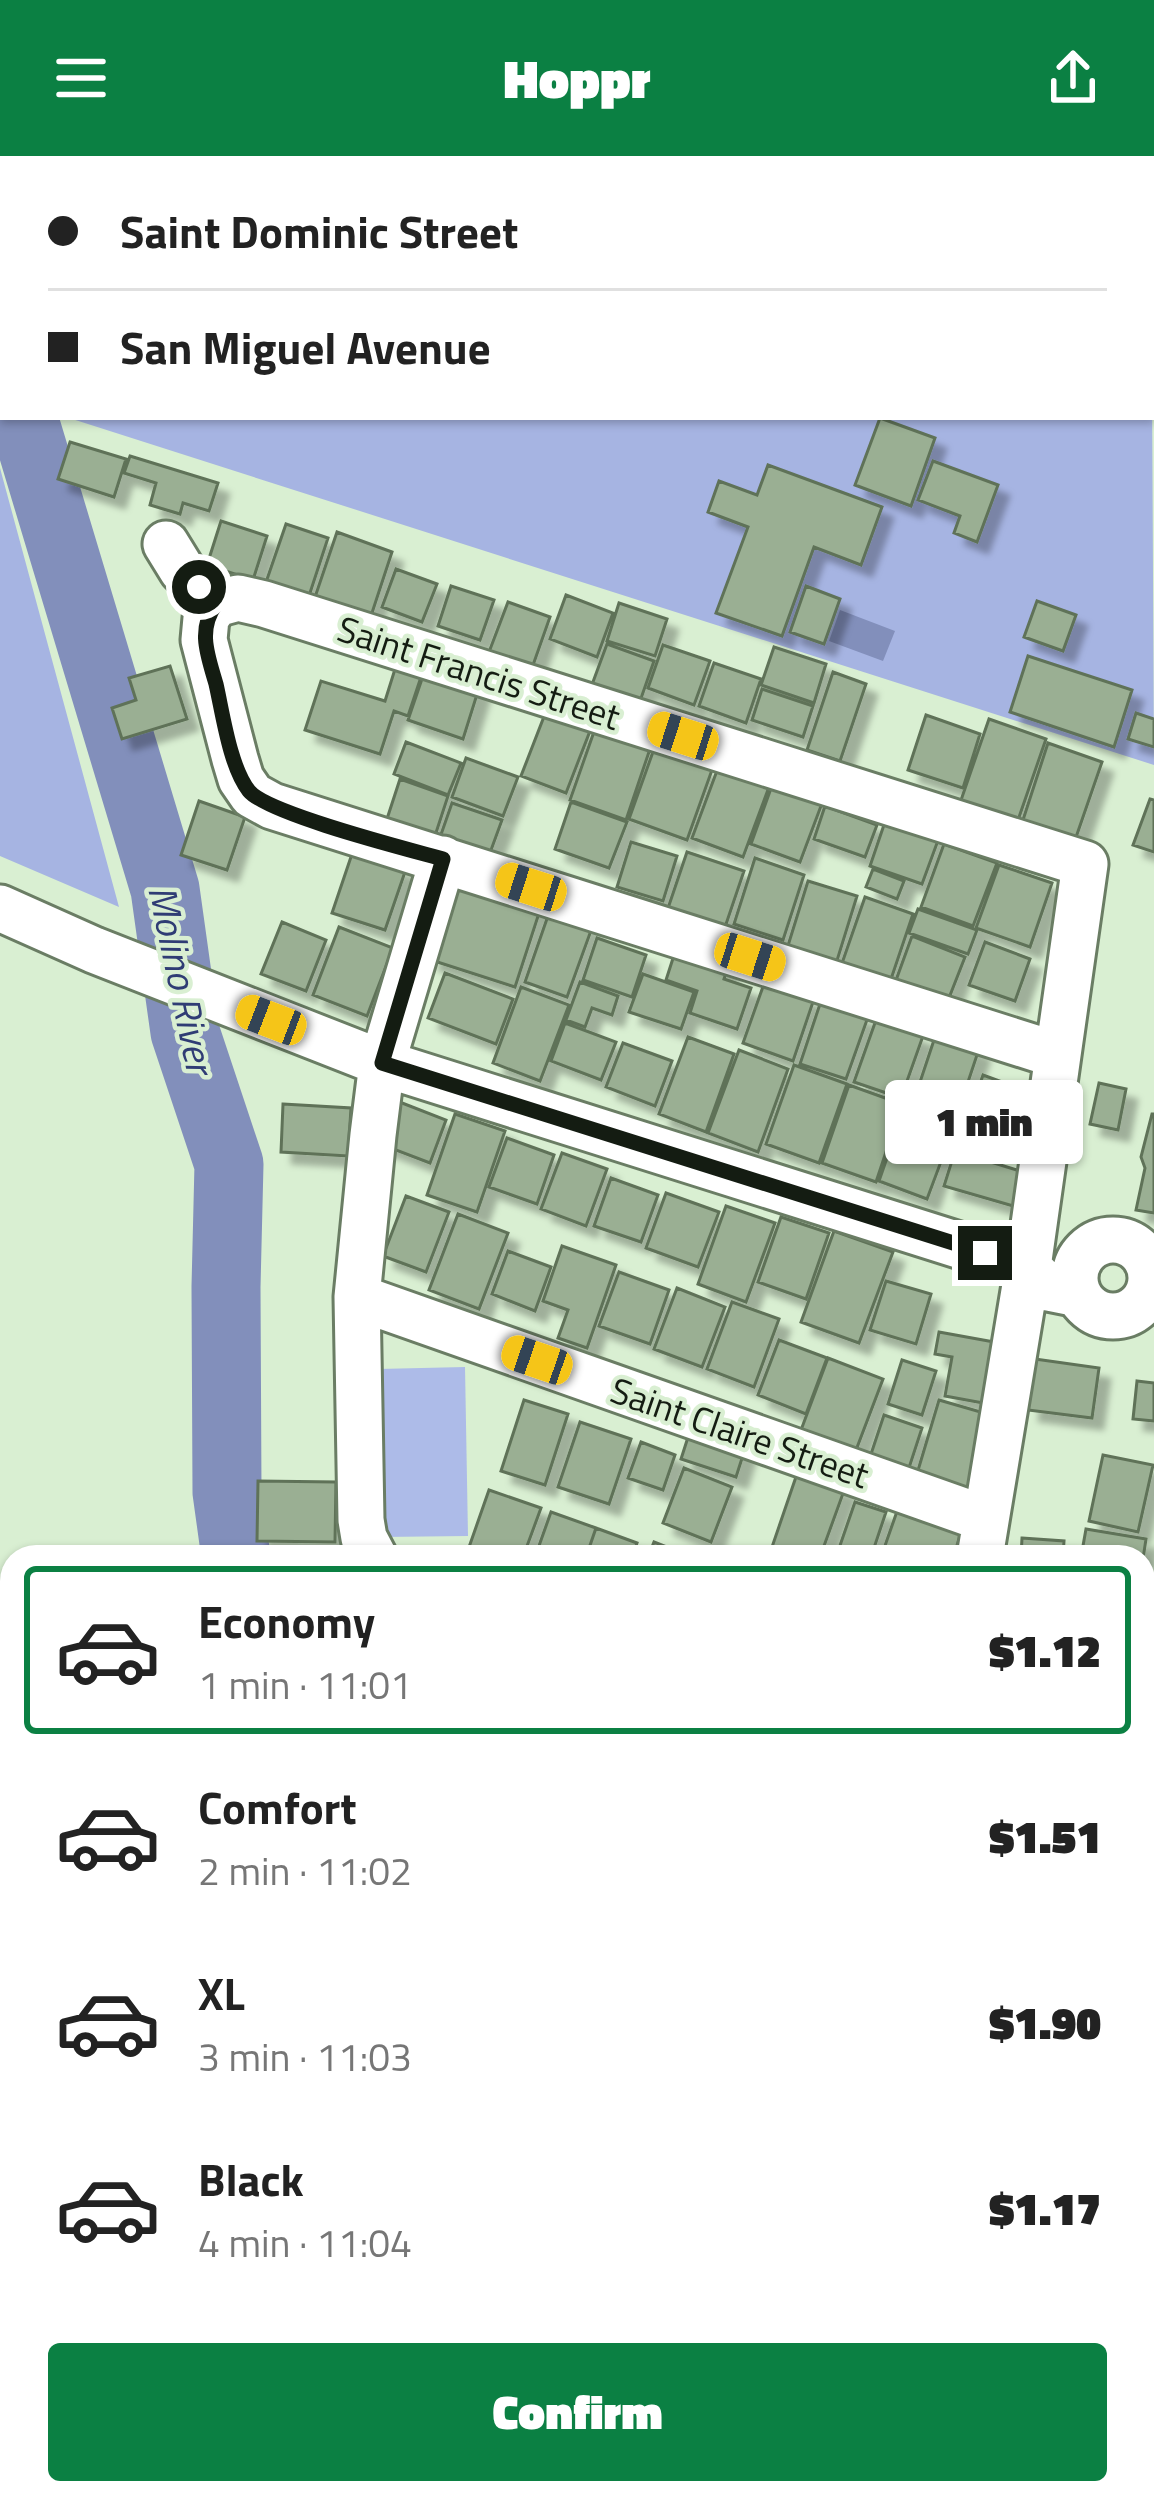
<!DOCTYPE html>
<meta charset="utf-8">
<style>
:root{--surface:#fff;--page:#f6f6f6;--text:#222;--muted:#767676;--line:#e0e0e0;--accent:#0b8043}
body{margin:0;font-family:"Titillium Web",sans-serif;background:var(--page);color:var(--text);height:100vh;display:flex;flex-direction:column;font-size:45px;white-space:nowrap}
*{box-sizing:border-box;margin:0}
p{font-size:39px;color:var(--muted)}
.icon{flex:none;width:66px;height:66px;fill:none;stroke:currentColor;stroke-width:2;stroke-linecap:round;stroke-linejoin:round}
.map{position:relative;flex:1;overflow:hidden}
.details{position:absolute;left:0px;top:1389px;width:1155px;height:960px;display:flex;flex-direction:column;background:var(--surface);border-radius:36px 36px 0 0;box-shadow:0 3px 9px #0004}
.details>*{flex:none}
.hud{position:absolute;left:0px;top:0px;width:1155px;height:264px;box-shadow:0 3px 9px #0004;display:grid;align-content:center;height:264px;padding:0 48px;background:var(--surface)}
.end{position:absolute;width:54px;height:54px;margin:-27px;border:15px solid #141c12;background:#fff;box-shadow:0 0 0 6px #fff}
.from{border-radius:50%}
.bubble{position:absolute;height:84px;border-radius:12px;background:var(--surface);box-shadow:0 3px 9px #0004;font-size:39px;font-weight:800;line-height:84px;text-align:center}
.car{position:absolute;width:36px;height:72px;margin:-36px -18px;border-radius:15px;box-shadow:0 0 9px 3px #0007;background:linear-gradient(#f5c518 24%,#345 0 40%,#f5c518 0 76%,#345 0 86%,#f5c518 0)}
.hud b{display:flex;align-items:center;gap:42px;height:114px;font-size:45px}
.hud b+b{border-top:3px solid var(--line)}
.hud i{width:30px;height:30px;background:var(--text)}
ul{padding:21px 0 0;list-style:none}
li{display:flex;align-items:center;gap:36px;height:168px;margin:0 24px 18px;padding:0 24px;border:6px solid transparent;border-radius:12px}
li div{flex:1}
li b{display:block;font-size:45px}
li em{font-style:normal;font-weight:800}
li.active{border-color:var(--accent)}
li>.icon{width:108px;height:108px;stroke-width:1.5}
.primary-button{display:flex;gap:24px;margin-top:auto;padding:24px 48px}
.primary-button a{flex:1;height:138px;border-radius:12px;background:var(--accent);color:#fff;font-size:48px;font-weight:800;line-height:138px;text-align:center}
header{display:flex;justify-content:space-between;align-items:center;height:156px;padding:0 48px;background:var(--accent);color:#fff;font-size:54px;font-weight:800}
.map>svg:first-child{display:block}
</style>
<header><svg class="icon" aria-label="menu" viewBox="0 0 24 24"><path d="M4 6h16M4 12h16M4 18h16"/></svg>Hoppr<svg class="icon" aria-label="share" viewBox="0 0 24 24"><path d="M12 15V3M7 8l5-5 5 5M5 13v7h14v-7"/></svg></header>
<div class="map">
<svg width="1154" height="2349" viewBox="0 0 1154 2349">
<defs>
<filter id="shadow"><feDropShadow dx="11" dy="11" stdDeviation="3" flood-color="#0004"/></filter>
</defs>
<rect width="100%" height="100%" fill="#d9efd2"/>
<path fill="#adbbe8" d="M465,1211L468,1380L381,1381L378,1213Z"/>
<path fill="#a6b4e2" d="M0,0H665L671,3H3V239L0,238Z
M1152,227L1154,609L66,261H1152Z
M0,312L119,751L0,700Z"/>
<path fill="#828fbb" d="M840,454L895,475L883,505L829,485Z"/>
<g fill="none" stroke-linecap="round" stroke-linejoin="round">
<path stroke="#828fbb" stroke-width="69" d="M110,3L111,0
M23,261L165,733L185,876L229,1008L226,1131L227,1336L236,1401
M0,1925L12,1912"/>
</g>
<path fill="#9aaf93" stroke="#5f7258" stroke-width="3" filter="url(#shadow)" d="M960,0H1019L1018,3H959Z
M880,262L935,282L911,350L855,329Z
M70,286L126,303L114,341L58,323Z
M130,300L218,327L209,355L183,347L180,358L150,349L156,327L124,317Z
M933,305L998,329L977,386L954,377L960,360L918,344Z
M768,309L882,351L861,409L814,391L782,480L716,457L748,371L708,356L719,325L757,339Z
M221,365L267,380L253,424L207,409Z
M286,368L328,382L307,446L264,432Z
M337,376L392,396L369,466L313,447Z
M396,413L437,428L422,466L382,451Z
M451,430L494,444L480,484L438,470Z
M806,430L840,443L824,488L790,476Z
M566,439L613,457L597,501L550,483Z
M1037,445L1076,459L1063,495L1024,481Z
M508,446L550,461L532,512L489,496Z
M619,447L667,463L655,500L607,485Z
M607,488L654,505L638,551L590,534Z
M663,489L710,505L694,549L648,532Z
M774,491L826,508L814,547L761,529Z
M1028,500L1132,534L1114,591L1010,556Z
M714,507L761,523L746,567L699,550Z
M170,510L187,563L122,583L112,552L136,544L129,522Z
M395,513L421,521L408,560L394,555L380,598L305,574L321,525L385,545Z
M425,514L479,532L463,583L408,564Z
M833,516L866,528L840,605L807,594Z
M762,533L813,550L803,581L752,564Z
M1136,557L1154,563V591L1128,583Z
M545,558L590,575L566,637L521,620Z
M926,559L980,578L963,632L908,614Z
M989,563L1046,583L1017,667L960,647Z
M596,570L651,590L626,664L570,644Z
M406,586L461,607L448,639L394,618Z
M1048,587L1102,606L1074,687L1021,670Z
M654,593L712,614L687,684L629,663Z
M466,602L518,621L503,660L452,641Z
M718,612L769,631L743,701L692,682Z
M400,623L448,640L432,689L384,672Z
M774,624L824,642L800,706L751,688Z
M1150,643L1154,644V696L1133,689Z
M199,645L245,661L227,714L181,699Z
M571,646L627,666L609,712L555,693Z
M452,647L502,664L487,705L438,687Z
M825,650L877,669L865,701L814,683Z
M887,660L940,679L922,728L870,710Z
M631,686L677,700L663,745L617,731Z
M944,688L997,707L973,770L921,751Z
M353,695L406,713L385,774L332,757Z
M687,696L744,715L722,780L665,761Z
M755,702L804,719L783,784L734,768Z
M999,709L1052,727L1030,791L976,772Z
M873,713L904,725L897,743L866,731Z
M454,724L541,751L515,831L428,803Z
M808,725L857,740L835,811L786,796Z
M865,741L913,758L889,829L840,813Z
M918,753L977,774L968,798L909,777Z
M550,754L593,769L567,841L525,826Z
M282,766L326,784L306,835L261,818Z
M339,771L393,792L367,860L313,839Z
M912,780L965,801L947,847L895,827Z
M597,782L646,799L632,841L583,824Z
M985,786L1030,803L1015,845L969,829Z
M676,793L728,811L724,823L751,832L737,873L690,857L697,835L666,824Z
M445,817L513,843L496,888L428,862Z
M643,818L694,836L681,873L629,856Z
M765,825L814,843L793,905L743,887Z
M580,826L618,840L612,859L592,852L585,871L566,864Z
M521,831L569,849L540,925L493,907Z
M821,845L868,861L846,923L800,908Z
M876,864L923,880L901,942L854,926Z
M565,867L616,886L601,924L551,905Z
M936,878L979,893L955,965L912,950Z
M688,881L734,898L706,976L659,958Z
M623,887L672,905L655,950L606,931Z
M739,894L788,913L758,996L708,977Z
M794,909L847,928L819,1007L766,988Z
M983,919L1043,941L1025,991L965,970Z
M1099,927L1126,933L1118,974L1090,968Z
M849,929L902,948L876,1026L822,1007Z
M397,945L446,964L430,1007L380,988Z
M283,948L351,952L348,1000L281,996Z
M904,953L954,971L927,1043L879,1025Z
M455,958L505,975L477,1056L427,1039Z
M1152,958H1154V1057L1136,1054L1145,1012L1141,1001Z
M507,982L554,999L537,1048L489,1031Z
M955,995L1030,1018L1020,1052L944,1030Z
M562,997L607,1013L586,1070L541,1053Z
M611,1022L658,1039L641,1086L594,1070Z
M666,1037L719,1056L698,1111L646,1092Z
M406,1040L449,1056L426,1116L383,1100Z
M726,1050L775,1067L746,1146L698,1128Z
M458,1058L508,1077L479,1153L429,1134Z
M781,1061L829,1077L806,1143L758,1126Z
M834,1075L893,1096L859,1187L801,1166Z
M562,1090L616,1109L587,1192L558,1182L568,1154L543,1145Z
M508,1095L551,1111L535,1155L492,1138Z
M619,1116L669,1134L650,1188L599,1170Z
M886,1125L931,1138L916,1188L870,1174Z
M677,1132L725,1151L702,1211L654,1193Z
M732,1146L779,1163L754,1231L707,1213Z
M939,1176L994,1186L983,1247L945,1240L952,1201L935,1198Z
M779,1184L827,1202L806,1258L758,1239Z
M828,1202L883,1223L853,1302L798,1282Z
M1035,1203L1099,1212L1092,1262L1028,1254Z
M902,1204L936,1215L922,1259L888,1248Z
M1137,1225L1154,1227V1265L1133,1263Z
M524,1244L568,1258L545,1329L501,1315Z
M939,1244L991,1259L969,1337L916,1321Z
M884,1259L922,1272L907,1318L869,1304Z
M580,1266L631,1283L609,1348L558,1331Z
M690,1275L745,1293L736,1321L681,1303Z
M641,1286L675,1299L663,1334L628,1322Z
M1103,1299L1153,1309L1138,1376L1089,1365Z
M684,1312L732,1331L711,1386L663,1367Z
M798,1315L845,1332L820,1401H799L772,1391Z
M258,1325L336,1326L335,1386L257,1385Z
M489,1334L541,1352L523,1401H489L468,1394Z
M901,1344L965,1366L953,1401H881Z
M855,1346L886,1356L871,1401H836Z
M551,1356L596,1372L586,1401H535Z
M596,1372L637,1387L632,1401H586Z
M1086,1373L1146,1383L1143,1403L1081,1401Z
M1022,1382L1064,1385L1063,1401H1021Z
M654,1386L692,1401H648Z
M510,2337H548L546,2349H508Z
M571,2337H625L623,2349H569Z
M913,2337L934,2341L932,2349H911Z
M314,2339L384,2342L383,2349H313Z"/>
<g fill="none" stroke-linecap="round" stroke-linejoin="round">
<defs>
<path id="street" d="M1071,0L1077,3
M1152,40L1154,41
M166,388L182,414L216,448
M216,448L238,442L264,448L1085,708L1028,1111L980,1401
M216,448L206,462L204,484L235,603L241,623L252,639L272,650L1057,899
M0,752L94,794L382,907L1028,1111L1048,1132L1078,1138
M1075 1122a38 38 0 1 1 76 0a38 38 0 1 1-76 0Z
M357,1141L986,1363
M374,1401L364,1382L361,1364L357,1141L373,979L382,907L443,703
M289,2349L290,2337
M466,2349L468,2337
M640,2349L642,2337
M846,2349L847,2337"/>
<path id="secondary" d="M0,2268L12,2241"/>
<path id="primary" d="M1143,2022L1154,1957
M1095,2349L1096,2337"/>
</defs>
<use href="#street" stroke="#6a7d64" stroke-width="51"/>
<use href="#secondary" stroke="#6a7d64" stroke-width="72"/>
<use href="#primary" stroke="#6e9560" stroke-width="72"/>
<use href="#street" stroke="#fff" stroke-width="45"/>
<use href="#secondary" stroke="#e2f3dc" stroke-width="66"/>
<use href="#primary" stroke="#c5e6b9" stroke-width="66"/>
</g>
<g fill="none" stroke-linecap="round" stroke-linejoin="round">
<path stroke="#141c12" stroke-width="15" d="M199,431L216,448C197,474 208,500 216,528C223,559 230,611 249,635C268,658 407,693 443,703L382,907L985,1097"/>
</g>
<g text-anchor="middle" dominant-baseline="central" stroke-width="9" stroke-linejoin="round" paint-order="stroke">
<g font-size="36" fill="#141c12" stroke="#d9efd2">
<text transform="translate(479 516) rotate(18)">Saint Francis Street</text>
<text transform="translate(740 1276) rotate(19)">Saint Claire Street</text>
</g>
<g font-size="39" font-style="italic" fill="#2f3c74" stroke="#d9efd2">
<text transform="translate(182 823) rotate(78)">Molino River</text>
</g>
</g>
</svg>
<i class="end from" style="left:199px;top:431px"></i>
<i class="end" style="left:985px;top:1097px"></i>
<div class="bubble" style="left:885px;top:924px;width:198px">1 min</div>
<i class="car" style="left:683px;top:580px;rotate:288deg"></i>
<i class="car" style="left:531px;top:731px;rotate:288deg"></i>
<i class="car" style="left:750px;top:801px;rotate:108deg"></i>
<i class="car" style="left:271px;top:864px;rotate:291deg"></i>
<i class="car" style="left:537px;top:1204px;rotate:289deg"></i>
<div class="hud">
<b><i class="from"></i>Saint Dominic Street</b>
<b><i></i>San Miguel Avenue</b>
</div>
<section class="details">
<ul>
<li class="active"><svg class="icon" aria-label="car" viewBox="0 0 24 24"><path d="M5 17H2v-5l4-1 3-4h7l3 4 3 1v5h-3M9 17h6M6 11h13"/><circle cx="7" cy="17" r="2"/><circle cx="17" cy="17" r="2"/></svg><div><b>Economy</b><p>1 min · 11:01</p></div><em>$1.12</em></li>
<li><svg class="icon" aria-label="car" viewBox="0 0 24 24"><path d="M5 17H2v-5l4-1 3-4h7l3 4 3 1v5h-3M9 17h6M6 11h13"/><circle cx="7" cy="17" r="2"/><circle cx="17" cy="17" r="2"/></svg><div><b>Comfort</b><p>2 min · 11:02</p></div><em>$1.51</em></li>
<li><svg class="icon" aria-label="car" viewBox="0 0 24 24"><path d="M5 17H2v-5l4-1 3-4h7l3 4 3 1v5h-3M9 17h6M6 11h13"/><circle cx="7" cy="17" r="2"/><circle cx="17" cy="17" r="2"/></svg><div><b>XL</b><p>3 min · 11:03</p></div><em>$1.90</em></li>
<li><svg class="icon" aria-label="car" viewBox="0 0 24 24"><path d="M5 17H2v-5l4-1 3-4h7l3 4 3 1v5h-3M9 17h6M6 11h13"/><circle cx="7" cy="17" r="2"/><circle cx="17" cy="17" r="2"/></svg><div><b>Black</b><p>4 min · 11:04</p></div><em>$1.17</em></li>
</ul>
<div class="primary-button"><a>Confirm</a></div>
</section>
</div>
